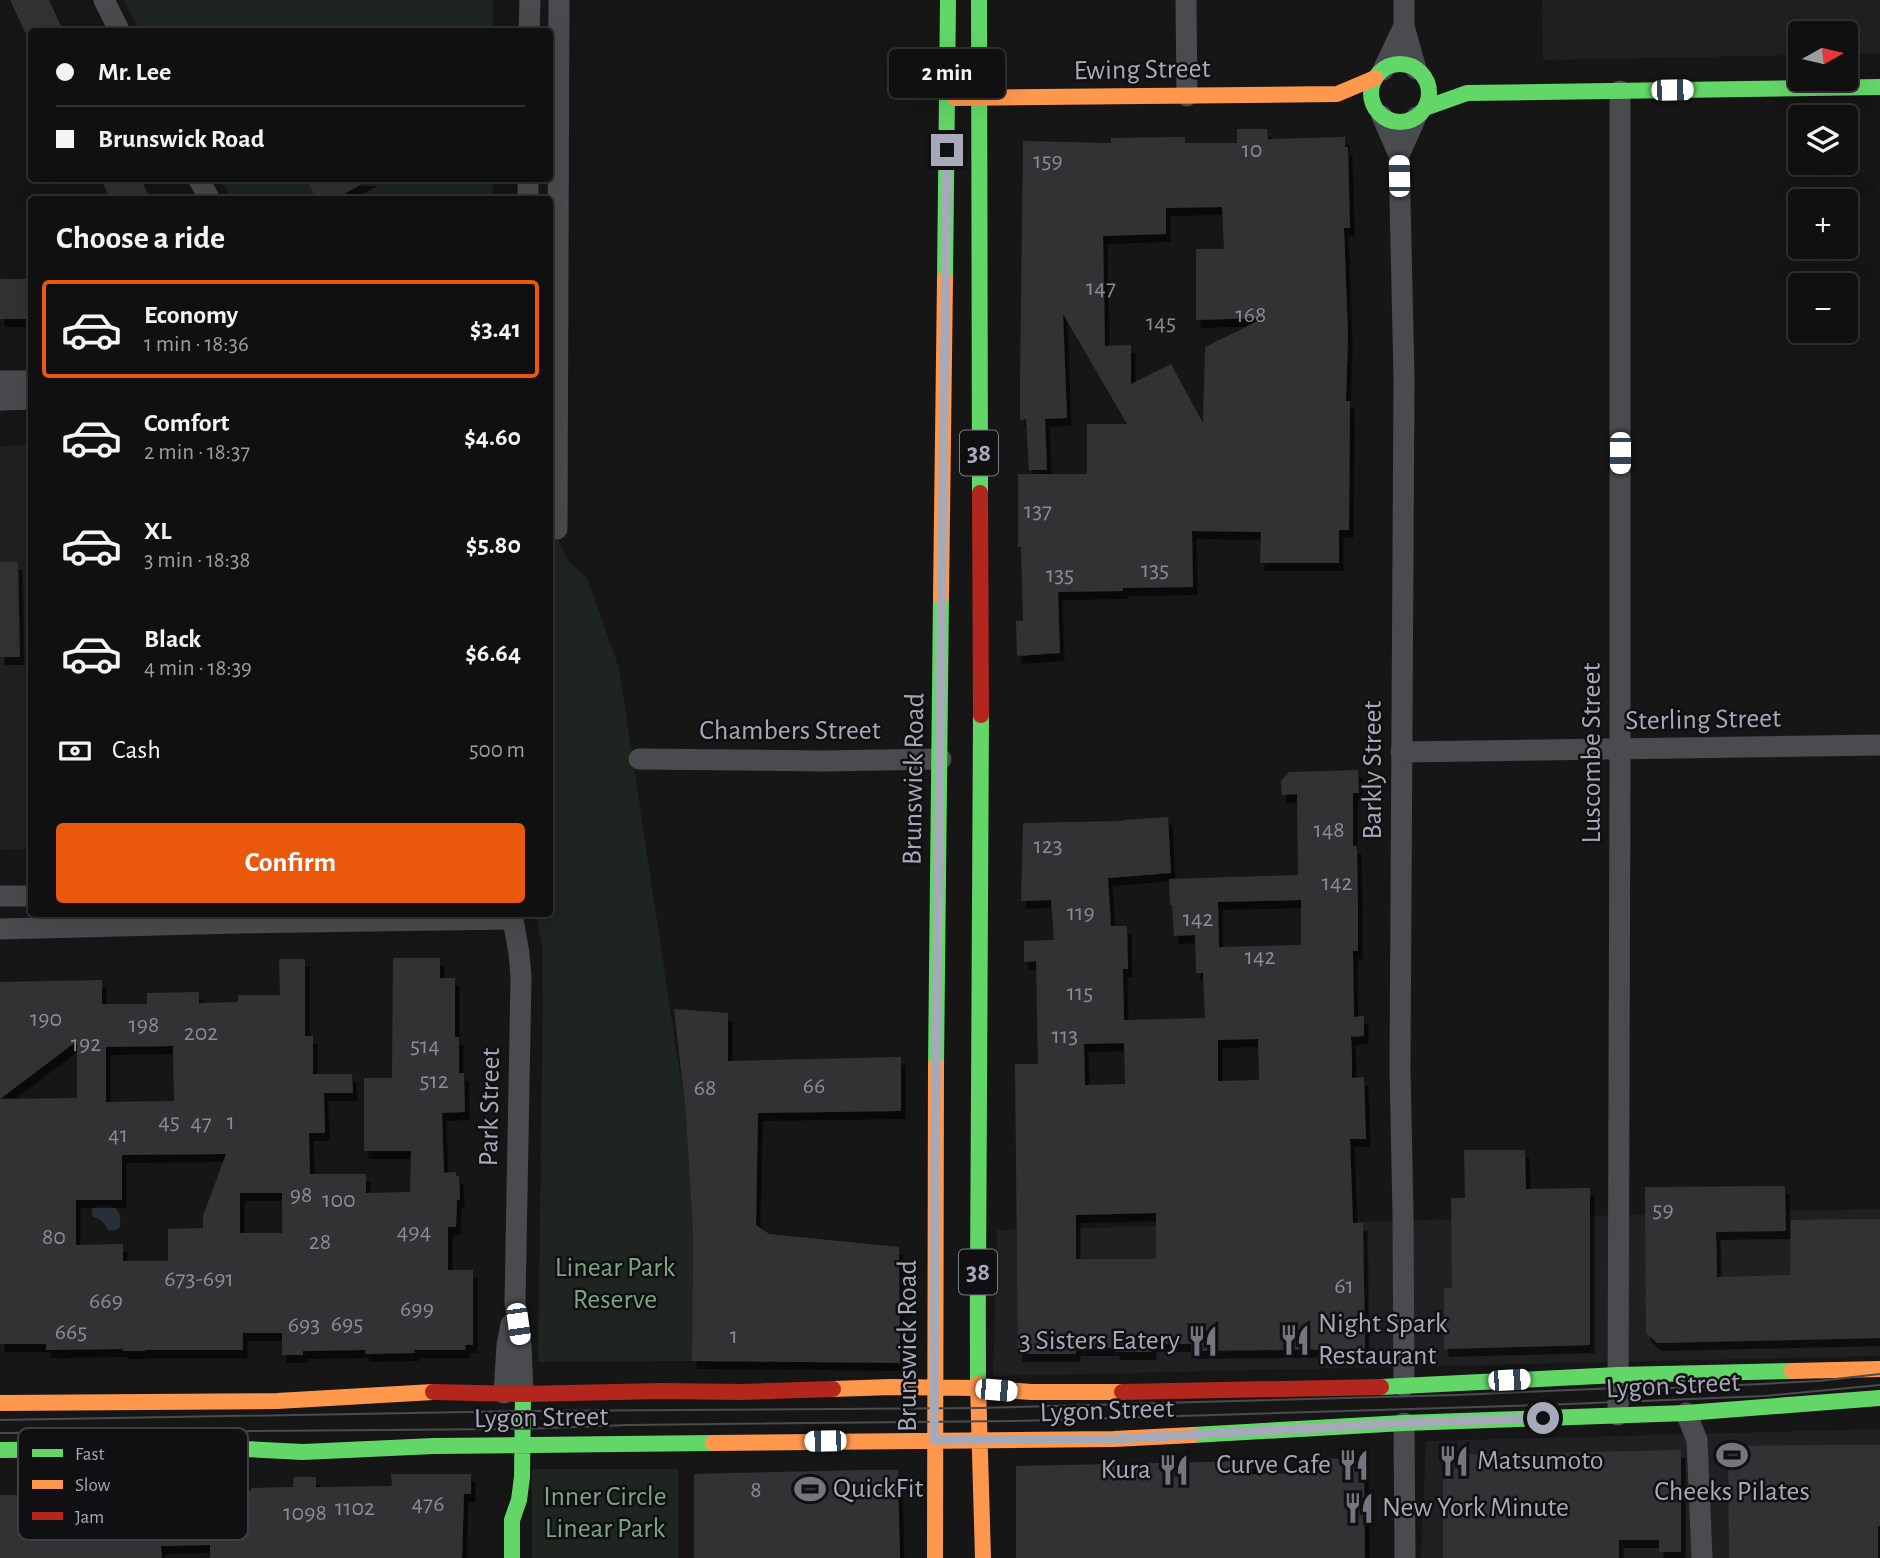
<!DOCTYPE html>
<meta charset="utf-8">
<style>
:root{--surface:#101010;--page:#1e1e1e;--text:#f1f3f6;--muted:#9c9d9f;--line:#303030;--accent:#ea580c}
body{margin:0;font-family:"Alegreya Sans",sans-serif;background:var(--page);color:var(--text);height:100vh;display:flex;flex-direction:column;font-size:26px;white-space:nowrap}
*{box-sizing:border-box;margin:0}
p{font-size:23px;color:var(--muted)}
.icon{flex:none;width:38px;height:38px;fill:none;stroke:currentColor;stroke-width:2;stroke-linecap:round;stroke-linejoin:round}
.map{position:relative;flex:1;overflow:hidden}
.sheet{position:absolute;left:28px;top:196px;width:525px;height:721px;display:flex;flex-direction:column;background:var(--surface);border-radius:7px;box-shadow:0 7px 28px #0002,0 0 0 2px var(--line)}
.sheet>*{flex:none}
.banner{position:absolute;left:28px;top:28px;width:525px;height:154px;border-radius:7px;box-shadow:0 7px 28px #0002,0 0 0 2px var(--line);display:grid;align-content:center;height:154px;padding:0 28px;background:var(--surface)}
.needle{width:46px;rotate:82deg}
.controls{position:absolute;left:1788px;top:21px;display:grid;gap:14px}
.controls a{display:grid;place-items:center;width:70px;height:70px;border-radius:7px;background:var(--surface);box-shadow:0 7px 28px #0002,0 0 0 2px var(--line);font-size:35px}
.end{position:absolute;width:32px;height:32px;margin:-16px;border:9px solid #a6a9b7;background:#111;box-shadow:0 0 0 4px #111}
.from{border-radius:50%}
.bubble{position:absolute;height:49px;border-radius:7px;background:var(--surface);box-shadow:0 7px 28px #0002,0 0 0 2px var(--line);font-size:23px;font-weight:700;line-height:49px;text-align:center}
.car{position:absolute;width:21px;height:42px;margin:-21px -10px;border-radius:9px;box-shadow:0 0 5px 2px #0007;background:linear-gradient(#fff 24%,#345 0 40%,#fff 0 76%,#345 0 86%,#fff 0)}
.banner b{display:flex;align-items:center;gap:24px;height:66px;font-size:26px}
.banner b+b{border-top:2px solid var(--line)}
.banner i{width:18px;height:18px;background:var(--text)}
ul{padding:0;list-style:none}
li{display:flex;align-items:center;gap:21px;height:98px;margin:0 14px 10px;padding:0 14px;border:4px solid transparent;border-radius:7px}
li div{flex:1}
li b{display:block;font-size:26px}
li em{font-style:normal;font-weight:700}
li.current{border-color:var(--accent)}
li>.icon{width:63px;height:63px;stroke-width:1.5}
h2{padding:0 28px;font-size:32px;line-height:84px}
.pay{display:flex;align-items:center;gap:18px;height:77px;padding:0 28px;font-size:26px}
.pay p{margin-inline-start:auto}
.cta{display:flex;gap:14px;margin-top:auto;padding:14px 28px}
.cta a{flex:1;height:80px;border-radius:7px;background:var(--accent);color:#fff;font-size:28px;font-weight:700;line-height:80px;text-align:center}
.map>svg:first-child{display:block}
</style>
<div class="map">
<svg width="1880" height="1558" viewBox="0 0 1880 1558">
<defs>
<filter id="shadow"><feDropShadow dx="4.5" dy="8" stdDeviation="0" flood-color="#0009"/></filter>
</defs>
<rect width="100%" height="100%" fill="#161616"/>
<path fill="#202022" d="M1542,0H1880V53L1846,54V33H1801V55L1543,60Z
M31,445V849L0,850V446Z
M1880,1209V1356L993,1376L997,1230Z
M1880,1429V1558H1421L1426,1441Z"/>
<path fill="#1e2520" d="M124,0H493V31H140Z
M220,179H493V199H232Z
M550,520L567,559L587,578L619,668L686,1115L693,1234L692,1361L538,1362L543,1004L542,946L536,914H550Z
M532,1469H678V1558H532Z"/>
<path fill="#282f38" d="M98,1205C115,1205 122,1208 120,1227L116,1230L109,1231L102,1221L92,1216V1209Z"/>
<path fill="#323234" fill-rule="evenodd" filter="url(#shadow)" d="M10,0H49L64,32H25Z
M1237,129H1267L1268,139L1345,137V147H1348L1350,228H1344L1348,335L1346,401H1350L1349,530H1339V563H1260L1261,532L1192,531L1193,587L1123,588V591L1058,592L1060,653L1017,656L1016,621H1023L1021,547H1018V474H1087V424H1127L1063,314L1067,418L1045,419L1047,470H1029L1026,419L1020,420V378L1023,141L1111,143V138L1185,137V143H1237ZM1222,207L1224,249H1196V320L1264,318L1205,347L1203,423L1171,364L1131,384V345L1105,346L1103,236L1166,234V208Z
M100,178H140L151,200H111Z
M306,178H373L344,194L346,200H317Z
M0,279H32V319H0Z
M0,562H18L20,657H0Z
M1358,770L1359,793H1353V846H1357L1358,910V951H1353L1354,1017L1364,1016V1036L1351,1037L1352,1057V1078L1364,1077L1366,1139H1350L1353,1223H1363L1365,1349L1191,1351V1344H1152V1352H1115V1348H1076V1354H1018L1015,1064H1038L1036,961L1024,962V941L1054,940L1051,900L1021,901L1023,823L1123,821V820L1168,817L1171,873L1108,878L1111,926H1127L1128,969H1123L1124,1020L1205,1018L1203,973H1196L1195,935L1174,936L1172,905H1170L1169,879L1298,875L1297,794L1282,795L1281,781L1289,772ZM1301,900V945L1219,947L1218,902ZM1258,1039L1259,1080L1218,1081V1040ZM1124,1043L1125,1084L1085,1085L1084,1044ZM1156,1213V1259H1076V1215Z
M393,958H440V978H455V1037H459V1073H464L465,1112L442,1113L444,1173L456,1172V1176H459L460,1200H457L456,1227H448V1270H473V1345H465L466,1350H414L415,1353L365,1354V1350L303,1351V1355H282V1333H243V1350H145V1351H123V1349L46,1350V1344H0V982L102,980V1004H147V993L199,992V1003L238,1002V995H280L279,959H305V1036H313V1074H352L353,1093H324L325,1133H309L310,1174H366V1193L410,1192L411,1151H364V1078H392ZM77,1041V1098L0,1099ZM173,1046L174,1101L106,1102V1047ZM226,1154L203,1216V1228L168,1229V1261H123V1244L76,1245V1200H122V1155ZM240,1193H282V1233H240Z
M674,1009L728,1013V1061L901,1057V1111L758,1113L756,1225L769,1234L899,1247L900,1363L692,1361L693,1234L686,1115Z
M1464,1150H1525L1526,1189L1590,1188V1345L1444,1349V1288H1452L1451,1198H1465Z
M1785,1186L1786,1231L1716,1232L1717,1277L1790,1275L1791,1220L1880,1219V1338L1657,1343L1646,1333L1645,1187Z
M1831,1445H1880V1526H1878V1558H1729L1728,1446Z
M1681,1450V1552H1659V1540H1619V1558H1443V1455Z
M1364,1458L1365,1558H1016V1466L1252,1461V1474L1320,1473L1319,1459Z
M864,1470H898L900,1558H694V1474Z
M391,1474H471V1494H464L462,1558H210V1545L161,1546L162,1558H0V1495H37V1499L210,1497L209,1491H251V1488L293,1487L294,1477H316V1487L392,1486Z"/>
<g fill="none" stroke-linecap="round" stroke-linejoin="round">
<path stroke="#494b4f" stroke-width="21" d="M104,0L120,32
M1186,0L1187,96
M1404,0V26L1416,69
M529,32L530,0
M1383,70L1404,26
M1382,116L1399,155L1404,378L1400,1069L1403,1215L1404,1386
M1399,155L1416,117
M198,178L210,200
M528,200V178
M0,381H32
M0,400L32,399
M557,529L559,0
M1401,752L1880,745
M639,759L824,761L941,759
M0,896H32
M512,914L519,953L521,977L515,1302L521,1345L523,1394
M0,929L239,923L513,919
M504,1393L507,1345L511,1324
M1686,1413L1697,1440L1702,1558
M1618,1415L1620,768V91
M1404,1423L1405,1558"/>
<path stroke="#63d668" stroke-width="16" d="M979,0L980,493
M1371 93a29 29 0 1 1 58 0a29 29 0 1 1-58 0Z
M1425,108L1467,93L1880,87
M945,279L948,0
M936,1065L941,597
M978,1384C977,1161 981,938 981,715
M1381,1387L1618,1375L1792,1371
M1193,1435L1404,1423L1686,1413L1880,1398
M0,1450L227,1448L303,1452L434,1446L713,1443
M512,1558V1520L519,1500L522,1477L523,1394"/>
<path stroke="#ff974d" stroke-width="16" d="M955,98L1337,94L1375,78
M941,597L945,279
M1792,1371L1880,1369
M978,1384L983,1558
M833,1389L891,1387L978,1388L1031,1392H1122
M0,1403L277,1401L433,1392
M713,1443L1114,1439L1193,1435
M935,1558L936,1065"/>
<path stroke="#b3261e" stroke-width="16" d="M980,493L981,715
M433,1392L523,1394L662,1391L742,1392L833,1389
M1122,1392L1381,1387"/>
<path stroke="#4a4b4e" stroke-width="2" d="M0,1420L523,1411L979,1408L1456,1395L1618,1388H1684L1818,1381L1880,1374
M0,1433L523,1429L628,1425L1013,1421L1544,1405L1764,1396L1880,1385"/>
</g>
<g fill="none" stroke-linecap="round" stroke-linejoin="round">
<path stroke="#a6a9b7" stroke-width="9" d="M947,150L935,1156L934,1440L1114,1439L1404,1423L1543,1418"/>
</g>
<defs>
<symbol id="restaurant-bare" viewBox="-9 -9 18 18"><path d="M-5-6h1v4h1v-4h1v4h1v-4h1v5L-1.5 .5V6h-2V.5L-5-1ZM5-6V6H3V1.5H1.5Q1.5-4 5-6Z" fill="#74767f" stroke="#101012" stroke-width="2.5" paint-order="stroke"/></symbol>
<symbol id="stadium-bare" viewBox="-9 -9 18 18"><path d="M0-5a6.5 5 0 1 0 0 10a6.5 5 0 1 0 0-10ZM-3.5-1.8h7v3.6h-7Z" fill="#74767f" stroke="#101012" stroke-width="2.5" paint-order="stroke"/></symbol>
</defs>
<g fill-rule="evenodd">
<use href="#restaurant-bare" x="1273" y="1318" width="44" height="44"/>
<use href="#restaurant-bare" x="1181" y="1319" width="44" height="44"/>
<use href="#stadium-bare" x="1710" y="1433" width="44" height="44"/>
<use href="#restaurant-bare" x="1432" y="1439" width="44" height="44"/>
<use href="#restaurant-bare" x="1332" y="1443" width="44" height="44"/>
<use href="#restaurant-bare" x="1152" y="1448" width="44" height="44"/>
<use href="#stadium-bare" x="788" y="1467" width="44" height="44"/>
<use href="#restaurant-bare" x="1337" y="1486" width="44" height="44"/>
</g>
<g text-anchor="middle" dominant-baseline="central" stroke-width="5" stroke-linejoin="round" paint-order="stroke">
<g font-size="24" fill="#898b96">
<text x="1252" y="150">10</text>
<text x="1048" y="161">159</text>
<text x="1101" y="288">147</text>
<text x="1251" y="315">168</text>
<text x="1161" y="323">145</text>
<text x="1038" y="511">137</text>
<text x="1155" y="570">135</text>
<text x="1060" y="575">135</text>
<text x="1329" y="830">148</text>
<text x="1048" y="846">123</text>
<text x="1337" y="883">142</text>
<text x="1081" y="913">119</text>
<text x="1198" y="919">142</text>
<text x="1260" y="957">142</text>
<text x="1080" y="993">115</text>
<text x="46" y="1019">190</text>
<text x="144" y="1025">198</text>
<text x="201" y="1033">202</text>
<text x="1065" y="1036">113</text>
<text x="86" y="1044">192</text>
<text x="425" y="1046">514</text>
<text x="434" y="1081">512</text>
<text x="814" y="1086">66</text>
<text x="705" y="1088">68</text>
<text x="169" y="1122">45</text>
<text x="231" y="1122">1</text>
<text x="201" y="1123">47</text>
<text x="118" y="1135">41</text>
<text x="301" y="1195">98</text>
<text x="339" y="1200">100</text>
<text x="1663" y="1210">59</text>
<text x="414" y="1232">494</text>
<text x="54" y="1237">80</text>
<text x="320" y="1242">28</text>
<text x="199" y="1279">673-691</text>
<text x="1344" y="1286">61</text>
<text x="106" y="1301">669</text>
<text x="417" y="1309">699</text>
<text x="347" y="1324">695</text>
<text x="304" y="1325">693</text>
<text x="71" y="1332">665</text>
<text x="734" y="1336">1</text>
<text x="756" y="1490">8</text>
<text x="428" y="1504">476</text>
<text x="355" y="1508">1102</text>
<text x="305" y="1513">1098</text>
</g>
<g fill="#101012" stroke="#797b86" stroke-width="2">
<rect x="960" y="430.5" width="38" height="45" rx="5"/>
<rect x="959" y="1249.5" width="38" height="45" rx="5"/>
</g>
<g font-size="26" font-weight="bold" fill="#a6a9b7">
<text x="979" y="453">38</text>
<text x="978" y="1272">38</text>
</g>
<g font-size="28" fill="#a6a9b7" stroke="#101012">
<text transform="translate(1142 70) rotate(-1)">Ewing Street</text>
<text transform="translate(1703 720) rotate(-1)">Sterling Street</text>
<text x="790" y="731">Chambers Street</text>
<text transform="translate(1592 753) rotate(-90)">Luscombe Street</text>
<text transform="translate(1373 770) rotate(-90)">Barkly Street</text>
<text transform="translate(914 779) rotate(-89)">Brunswick Road</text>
<text transform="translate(490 1107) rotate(-89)">Park Street</text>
<text transform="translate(908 1346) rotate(-90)">Brunswick Road</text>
<text transform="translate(1673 1386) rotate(-3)">Lygon Street</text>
<text transform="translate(1107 1411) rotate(-2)">Lygon Street</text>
<text transform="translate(541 1418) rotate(-1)">Lygon Street</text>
</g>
<g font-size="28" fill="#7ca384" stroke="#101012">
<text x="615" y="1268">Linear Park<tspan x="615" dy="32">Reserve</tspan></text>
<text x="605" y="1497">Inner Circle<tspan x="605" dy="32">Linear Park</tspan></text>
</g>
<g font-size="28" fill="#a6a9b7" stroke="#101012" text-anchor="start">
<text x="1318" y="1324">Night Spark<tspan x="1318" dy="32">Restaurant</tspan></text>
<text x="1180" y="1341" text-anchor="end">3 Sisters Eatery</text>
<text x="1477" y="1461">Matsumoto</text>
<text x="1331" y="1465" text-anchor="end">Curve Cafe</text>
<text x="1151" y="1470" text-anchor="end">Kura</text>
<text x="833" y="1489">QuickFit</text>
<text x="1732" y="1492" text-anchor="middle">Cheeks Pilates</text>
<text x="1382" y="1508">New York Minute</text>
</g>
</g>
<rect x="18" y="1428" width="230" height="112" rx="10" fill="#101012" stroke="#3d3e44" stroke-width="2"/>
<rect x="32" y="1449" width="31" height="8" fill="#63d668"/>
<rect x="32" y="1480" width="31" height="9" fill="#ff974d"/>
<rect x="32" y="1512" width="31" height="8" fill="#b3261e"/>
<g font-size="19" fill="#a6a9b7">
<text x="75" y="1460">Fast</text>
<text x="75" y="1491">Slow</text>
<text x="75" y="1523">Jam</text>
</g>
</svg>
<div class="controls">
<a><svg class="needle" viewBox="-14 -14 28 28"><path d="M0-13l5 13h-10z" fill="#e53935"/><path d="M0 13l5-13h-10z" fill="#9c9d9f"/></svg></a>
<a><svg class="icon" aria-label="layers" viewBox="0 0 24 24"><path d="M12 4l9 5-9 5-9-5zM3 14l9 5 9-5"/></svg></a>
<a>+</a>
<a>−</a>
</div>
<i class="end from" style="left:1543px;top:1418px"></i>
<i class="end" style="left:947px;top:150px"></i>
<div class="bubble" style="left:889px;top:49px;width:116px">2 min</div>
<i class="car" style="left:1672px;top:90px;rotate:89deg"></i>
<i class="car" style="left:1399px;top:176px;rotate:359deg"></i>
<i class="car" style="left:1620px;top:453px;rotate:180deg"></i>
<i class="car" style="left:518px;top:1324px;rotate:172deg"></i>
<i class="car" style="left:1509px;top:1380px;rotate:87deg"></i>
<i class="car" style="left:996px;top:1390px;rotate:95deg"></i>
<i class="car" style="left:825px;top:1441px;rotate:269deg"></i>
<div class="banner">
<b><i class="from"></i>Mr. Lee</b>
<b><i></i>Brunswick Road</b>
</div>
<section class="sheet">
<h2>Choose a ride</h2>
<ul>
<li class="current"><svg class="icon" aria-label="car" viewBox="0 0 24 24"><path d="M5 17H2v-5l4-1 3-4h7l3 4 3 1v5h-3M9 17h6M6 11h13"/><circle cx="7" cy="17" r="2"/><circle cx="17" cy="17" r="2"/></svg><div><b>Economy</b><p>1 min · 18:36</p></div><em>$3.41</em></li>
<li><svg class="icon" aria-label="car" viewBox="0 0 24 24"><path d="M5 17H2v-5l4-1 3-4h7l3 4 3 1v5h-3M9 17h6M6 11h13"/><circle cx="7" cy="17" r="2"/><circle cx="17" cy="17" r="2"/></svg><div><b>Comfort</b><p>2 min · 18:37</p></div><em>$4.60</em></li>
<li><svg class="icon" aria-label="car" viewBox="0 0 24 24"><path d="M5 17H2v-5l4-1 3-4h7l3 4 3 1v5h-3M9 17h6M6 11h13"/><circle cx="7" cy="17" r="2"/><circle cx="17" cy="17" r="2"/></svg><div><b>XL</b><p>3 min · 18:38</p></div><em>$5.80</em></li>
<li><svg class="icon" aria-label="car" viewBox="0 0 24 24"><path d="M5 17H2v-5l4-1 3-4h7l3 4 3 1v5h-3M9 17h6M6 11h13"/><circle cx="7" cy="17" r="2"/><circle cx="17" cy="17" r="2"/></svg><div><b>Black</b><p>4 min · 18:39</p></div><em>$6.64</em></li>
</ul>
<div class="pay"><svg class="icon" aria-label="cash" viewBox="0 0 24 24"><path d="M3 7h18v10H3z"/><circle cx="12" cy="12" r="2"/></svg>Cash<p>500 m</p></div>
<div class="cta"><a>Confirm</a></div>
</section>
</div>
